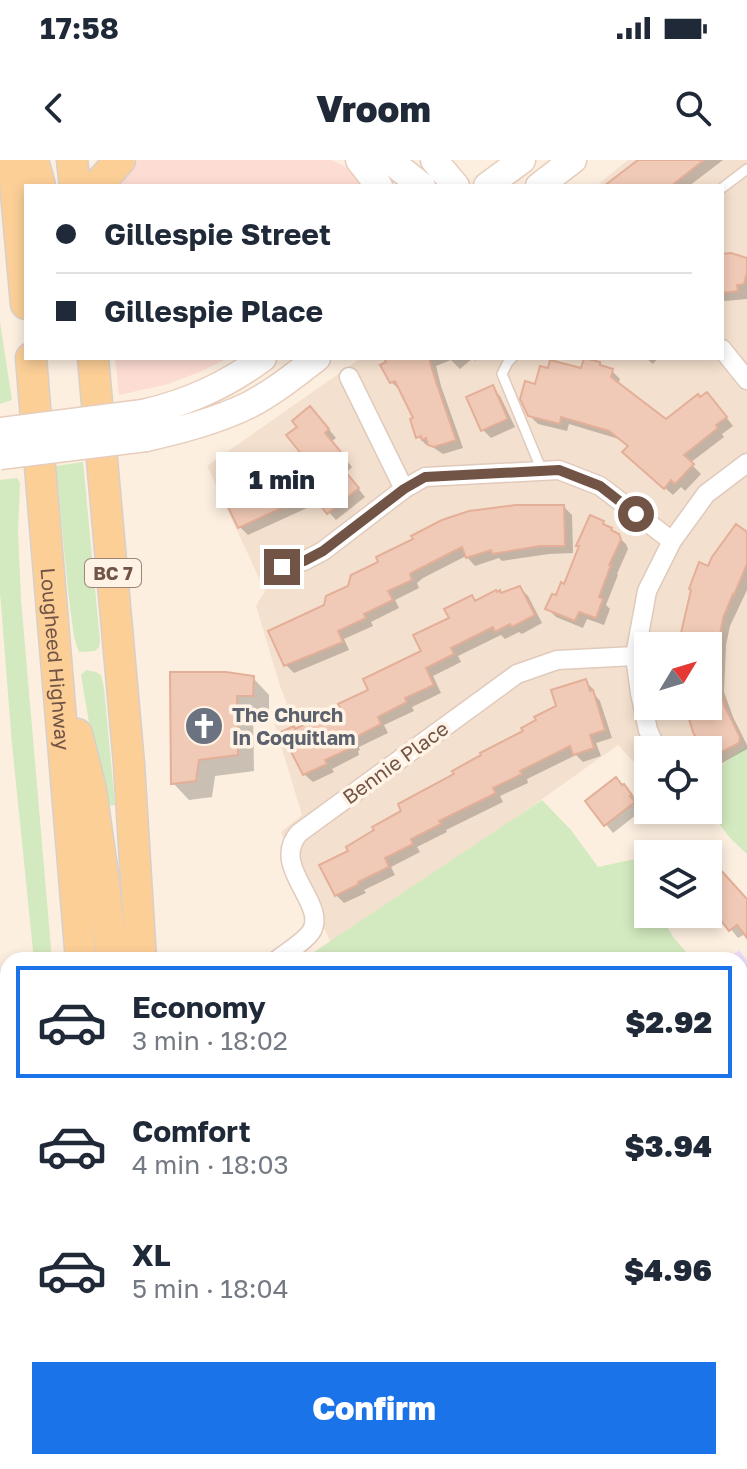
<!DOCTYPE html>
<meta charset="utf-8">
<style>
:root{--surface:#fff;--page:#f6f6f7;--text:#1f2937;--muted:#747a83;--line:#e0e1e3;--accent:#1a73e8}
body{margin:0;font-family:"Golos Text",sans-serif;background:var(--page);color:var(--text);height:100vh;display:flex;flex-direction:column;font-size:30px;white-space:nowrap}
*{box-sizing:border-box;margin:0}
p{font-size:26px;color:var(--muted)}
.icon{flex:none;width:44px;height:44px;fill:none;stroke:currentColor;stroke-width:2;stroke-linecap:round;stroke-linejoin:round}
.map{position:relative;flex:1;overflow:hidden}
.sheet{position:absolute;left:0px;top:792px;width:748px;height:518px;display:flex;flex-direction:column;background:var(--surface);border-radius:24px 24px 0 0;box-shadow:0 4px 12px #0003}
.sheet>*{flex:none}
.hud{position:absolute;left:24px;top:24px;width:700px;height:176px;border-radius:0px;box-shadow:0 4px 12px #0003;display:grid;align-content:center;height:176px;padding:0 32px;background:var(--surface)}
.needle{width:52px;rotate:52deg}
.tools{position:absolute;left:634px;top:472px;display:grid;gap:16px}
.tools a{display:grid;place-items:center;width:88px;height:88px;border-radius:0px;background:var(--surface);box-shadow:0 4px 12px #0003;font-size:40px}
.end{position:absolute;width:36px;height:36px;margin:-18px;border:10px solid #725447;background:#fff;box-shadow:0 0 0 4px #fff}
.from{border-radius:50%}
.bubble{position:absolute;height:56px;border-radius:0px;background:var(--surface);box-shadow:0 4px 12px #0003;font-size:26px;font-weight:800;line-height:56px;text-align:center}
.hud b{display:flex;align-items:center;gap:28px;height:76px;font-size:30px}
.hud b+b{border-top:2px solid var(--line)}
.hud i{width:20px;height:20px;background:var(--text)}
ul{padding:14px 0 0;list-style:none}
li{display:flex;align-items:center;gap:24px;height:112px;margin:0 16px 12px;padding:0 16px;border:4px solid transparent;border-radius:0px}
li div{flex:1}
li b{display:block;font-size:30px}
li em{font-style:normal;font-weight:800}
li.on{border-color:var(--accent)}
li>.icon{width:72px;height:72px;stroke-width:1.5}
.button{display:flex;gap:16px;margin-top:auto;padding:16px 32px}
.button a{flex:1;height:92px;border-radius:0px;background:var(--accent);color:#fff;font-size:32px;font-weight:800;line-height:92px;text-align:center}
.status{display:flex;justify-content:space-between;align-items:center;height:56px;padding:0 40px;background:var(--surface);direction:ltr}
.status svg{height:22px;fill:currentColor}
header{display:flex;justify-content:space-between;align-items:center;height:104px;padding:0 32px;background:var(--surface);font-size:36px;font-weight:800}
.map>svg:first-child{display:block}
</style>
<div class="status"><b>17:58</b><svg viewBox="0 0 49 12"><path d="M0 12V9h3v3zM5 12V6h3v6zM10 12V3h3v9zM15 12V0h3v12zM26 1h20v11H26zM47 4h2v5h-2z"/></svg></div>
<header><svg class="icon" aria-label="back" viewBox="0 0 24 24"><path d="M15 5l-7 7 7 7"/></svg>Vroom<svg class="icon" aria-label="search" viewBox="0 0 24 24"><circle cx="10" cy="10" r="6"/><path d="M15 15l6 6"/></svg></header>
<div class="map">
<svg width="747" height="1309" viewBox="0 0 747 1309">
<rect width="100%" height="100%" fill="#fcefe0"/>
<path fill="#f4e0ce" fill-rule="evenodd" d="M628,0H747V586L708,615V590H648V617L618,585L333,788L281,672L302,655L272,556L287,544L280,526L256,446L265,431L207,306L361,198H722V26H596ZM648,486H708V546H648Z"/>
<path fill="#fddcd3" d="M138,0H331L352,10L367,26H111L128,7Z
M115,198H228L200,212L168,224L119,235Z
M203,1302H537L542,1309H204Z"/>
<path fill="#ecddf8" d="M739,790L747,801V1309H606L600,1302H740V800H727Z"/>
<path fill="#d3e9bf" d="M0,162L12,240L0,244Z
M83,302L100,481L99,487L95,491L79,492L74,477L68,431L56,306Z
M17,318L20,323L18,371L21,439L52,800H34L12,584L0,432V320Z
M86,510L96,512L101,515L104,528L115,645L106,646L102,640L81,515Z
M747,586V694L730,678L708,649V615Z
M542,640L571,670L598,707L640,698L648,721V754H660L673,777L693,800H302Z
M747,1140V1309H718L713,1302H740V1145Z"/>
<path fill="#0003" d="M640,0H723L689,26H610Z
M722,96L747,100V139L725,141L722,139Z
M386,198H478L475,201L473,198L460,209L451,200L436,206L441,226L463,288L443,294L428,284L426,285L418,276L416,259L400,230L391,222L389,203Z
M646,198H658L653,204Z
M599,204L604,208L612,211L620,219L618,225L666,261L719,248L733,266L722,274L724,277L690,303L701,314L685,331L681,327L673,335L654,318L630,287L619,279L569,264L567,271L538,264L529,255L537,226Z
M492,228L500,236L515,267L491,278L483,270Z
M318,256L336,278L331,282L352,307L346,313L365,337L336,360L320,342L248,375L240,367L305,295Z
M564,347L572,355L573,393L549,394L502,401L499,398L475,406L466,396L423,418L417,423L419,428L395,440L399,448L371,462L373,466L344,479L349,490L294,513L286,505L326,446L328,438Z
M603,363L626,384L628,389L617,414L618,415L606,445L610,449L604,465L587,459L583,468L556,457L548,449L565,426Z
M747,375V430L730,466L726,485L724,532L733,557L747,585V589L717,606L709,598L708,590H705L687,546H708V486H681L709,408Z
M520,428L528,436L542,463L522,474L519,472L505,479L501,475L458,496L461,502L433,516L441,533L412,547L414,551L384,565L388,573L359,587L360,590L358,591L359,595L332,609L334,612L313,622L304,614L295,571L311,567L344,551L423,492L471,437L476,442Z
M172,514L253,518L269,535V552H253L254,611L215,616L212,637L189,640L173,623Z
M585,521L593,529L595,535L600,541L612,578L596,583L601,596L583,602L576,595L527,619L528,623L500,636L503,642L446,670L447,672L417,687L420,692L391,707L395,715L364,730L366,733L344,743L336,735L350,692L526,572L558,547Z
M632,634L639,644L637,645L641,651L613,673L588,642Z
M708,713L747,739V773L738,778L708,740Z
M740,996L745,1001L747,999V1124L740,1130Z
M298,1302H400L392,1309H289Z"/>
<path fill="#f1cab7" stroke="#e4af98" stroke-width="2" d="M638,0H704L671,26H604Z
M731,93L747,98V112L744,124L737,125L738,131L722,133V94Z
M384,198H429L434,216L456,280L434,287L428,285L426,278L422,280L421,276L416,278L410,259L413,258L395,221L390,223L380,205L386,202Z
M584,198L600,202V205L613,209L611,217L666,259L698,234L700,237L707,232L727,257L716,265L718,268L684,295L694,304L675,324L671,320L664,329L622,292L628,286L609,271L561,257L560,264L528,256L520,239L525,221L535,224L540,206L548,208L550,200L581,208Z
M493,225L508,259L481,271L466,237Z
M310,246L329,269L325,273L346,298L339,304L359,328L327,354L312,334L238,368L221,332L302,295L286,275L297,267L292,261Z
M516,345H564L565,386H540L492,394L491,390L466,398L462,387L415,411L410,414L412,420L388,431L393,440L364,454L366,458L338,471L343,482L284,506L268,471L324,445L326,436L348,426L351,415L378,402L376,397L413,379L411,376L442,360L469,351Z
M590,355L604,361L603,364L612,368L611,370L619,374L621,380L609,405H611L599,437L603,439L596,458L579,452L575,461L545,449L552,434L556,435L561,422L564,424L579,386H576Z
M736,364L747,372V404L734,435L733,434L723,458L718,486H678L691,430L689,429L699,402L708,406L712,397Z
M520,426L535,455L512,467L510,464L495,472L493,467L451,488L454,494L426,508L434,525L405,538L407,542L378,557L381,564L352,579L353,581L351,583L352,586L349,589L325,600L327,604L303,615L281,572L294,566L295,569L309,562L310,565L341,550L338,544L368,530L363,519L421,491L413,475L449,458L444,449L472,435L475,441L496,430L497,432L500,430L501,433Z
M708,504H711L725,547L740,577L739,583L708,599V590H703L693,572L685,546H708Z
M170,512H226L254,516L253,536H237L238,595L199,600L196,621L171,624Z
M586,519L590,531L593,530L605,570L590,575L594,588L573,595L570,586L520,611L522,614L493,628L496,633L439,661L441,664L411,679L413,684L385,698L389,707L358,722L359,724L335,736L319,705L348,691L346,687L374,670L372,667L401,651L398,644L454,614L452,611L481,595L480,593L523,571L521,568L536,560L534,557L556,546L551,530Z
M616,617L622,625L624,624L632,635L630,636L635,642L604,666L585,641Z
M718,707L747,739V778L737,765L729,771L708,743V715Z"/>
<g fill="none" stroke-linecap="round" stroke-linejoin="round">
<defs>
<path id="lane" d="M722,28L747,9
M512,198L508,202L502,214L542,311
M0,878L8,973
M36,1302V1309
M434,1309L443,1302"/>
<path id="street" d="M722,189L747,220
M349,217L404,329
M282,407L304,401L323,391L404,329L425,317L559,310L600,326L672,381
M657,590L648,570L640,533L635,496L647,431L672,381L706,334L747,303
M277,800C287,792 303,783 311,772C329,744 269,707 299,673L517,514L557,500L635,496"/>
<path id="secondary" d="M359,0L379,26
M389,0L422,26
M434,0L456,26
M487,26L522,0
M539,26L573,0
M143,253C187,243 227,225 263,198
M146,278C181,270 216,261 249,245C274,232 295,215 317,198
M558,1302L563,1309"/>
<g id="primary">
<path d="M13,0L26,144"/>
<path d="M33,0L40,26"/>
<path d="M72,0L75,26"/>
<path d="M97,26L120,0"/>
<path id="s1" d="M31,198L81,800"/>
<path d="M93,198L129,604L141,800"/>
<path d="M77,574L91,630L104,722L112,800"/>
<path d="M127,1302L128,1309"/>
<path d="M186,1302L187,1309"/>
</g>
</defs>
<use href="#lane" stroke="#e0cabc" stroke-width="12"/>
<use href="#street" stroke="#e0cabc" stroke-width="21"/>
<use href="#secondary" stroke="#e7cdbc" stroke-width="29"/>
<use href="#primary" stroke="#d8cfcb" stroke-width="33"/>
<use href="#lane" stroke="#fff" stroke-width="9"/>
<use href="#street" stroke="#fff" stroke-width="18"/>
<use href="#secondary" stroke="#fff" stroke-width="26"/>
<use href="#primary" stroke="#fccf97" stroke-width="30"/>
<defs>
<path id="secondary-bridge" d="M0,271L143,253
M0,296L146,278"/>
</defs>
<use href="#secondary-bridge" stroke="#e7cdbc" stroke-width="29" stroke-linecap="butt"/>
<use href="#secondary-bridge" stroke="#fff" stroke-width="26"/>
</g>
<g fill="none" stroke-linecap="round" stroke-linejoin="round">
<path stroke="#725447" stroke-width="10" d="M282,407L304,401L323,391L404,329L425,317L559,310L600,326L636,354"/>
</g>
<defs>
<symbol id="church-disc" viewBox="-11 -11 22 22"><circle r="9.5" fill="#6b7280" stroke="#fff3e6"/><path d="M-1.2-6h2.4v3.5h3.3v2.4h-3.3V6h-2.4V-.1h-3.3v-2.4h3.3Z" fill="#fff"/></symbol>
</defs>
<g fill-rule="evenodd">
<use href="#church-disc" x="182" y="544" width="44" height="44"/>
</g>
<g text-anchor="middle" dominant-baseline="central" stroke-width="7" stroke-linejoin="round" paint-order="stroke">
<rect fill="#fff3e6" stroke="#9c8477" stroke-width="2" x="85" y="399" width="56" height="28" rx="6"/>
<g font-size="18" font-weight="bold" fill="#725447">
<text x="113" y="413">BC 7</text>
</g>
<g font-size="20" fill="#725447" stroke="#fff3e6">
<text stroke="none"><textPath href="#s1" startOffset="302">Lougheed Highway</textPath></text>
<text transform="translate(395 602) rotate(-36)">Bennie Place</text>
</g>
<g font-size="20" font-weight="bold" fill="#5b616d" stroke="#fff3e6" text-anchor="start">
<text x="232" y="554">The Church<tspan x="232" dy="23">In Coquitlam</tspan></text>
</g>
</g>
</svg>
<div class="tools">
<a><svg class="needle" viewBox="-14 -14 28 28"><path d="M0-13l5 13h-10z" fill="#e53935"/><path d="M0 13l5-13h-10z" fill="#747a83"/></svg></a>
<a><svg class="icon" aria-label="locate" viewBox="0 0 24 24"><circle cx="12" cy="12" r="6"/><path d="M12 2v4M12 18v4M2 12h4M18 12h4"/></svg></a>
<a><svg class="icon" aria-label="layers" viewBox="0 0 24 24"><path d="M12 4l9 5-9 5-9-5zM3 14l9 5 9-5"/></svg></a>
</div>
<i class="end from" style="left:636px;top:354px"></i>
<i class="end" style="left:282px;top:407px"></i>
<div class="bubble" style="left:216px;top:292px;width:132px">1 min</div>
<div class="hud">
<b><i class="from"></i>Gillespie Street</b>
<b><i></i>Gillespie Place</b>
</div>
<section class="sheet">
<ul>
<li class="on"><svg class="icon" aria-label="car" viewBox="0 0 24 24"><path d="M5 17H2v-5l4-1 3-4h7l3 4 3 1v5h-3M9 17h6M6 11h13"/><circle cx="7" cy="17" r="2"/><circle cx="17" cy="17" r="2"/></svg><div><b>Economy</b><p>3 min · 18:02</p></div><em>$2.92</em></li>
<li><svg class="icon" aria-label="car" viewBox="0 0 24 24"><path d="M5 17H2v-5l4-1 3-4h7l3 4 3 1v5h-3M9 17h6M6 11h13"/><circle cx="7" cy="17" r="2"/><circle cx="17" cy="17" r="2"/></svg><div><b>Comfort</b><p>4 min · 18:03</p></div><em>$3.94</em></li>
<li><svg class="icon" aria-label="car" viewBox="0 0 24 24"><path d="M5 17H2v-5l4-1 3-4h7l3 4 3 1v5h-3M9 17h6M6 11h13"/><circle cx="7" cy="17" r="2"/><circle cx="17" cy="17" r="2"/></svg><div><b>XL</b><p>5 min · 18:04</p></div><em>$4.96</em></li>
</ul>
<div class="button"><a>Confirm</a></div>
</section>
</div>
